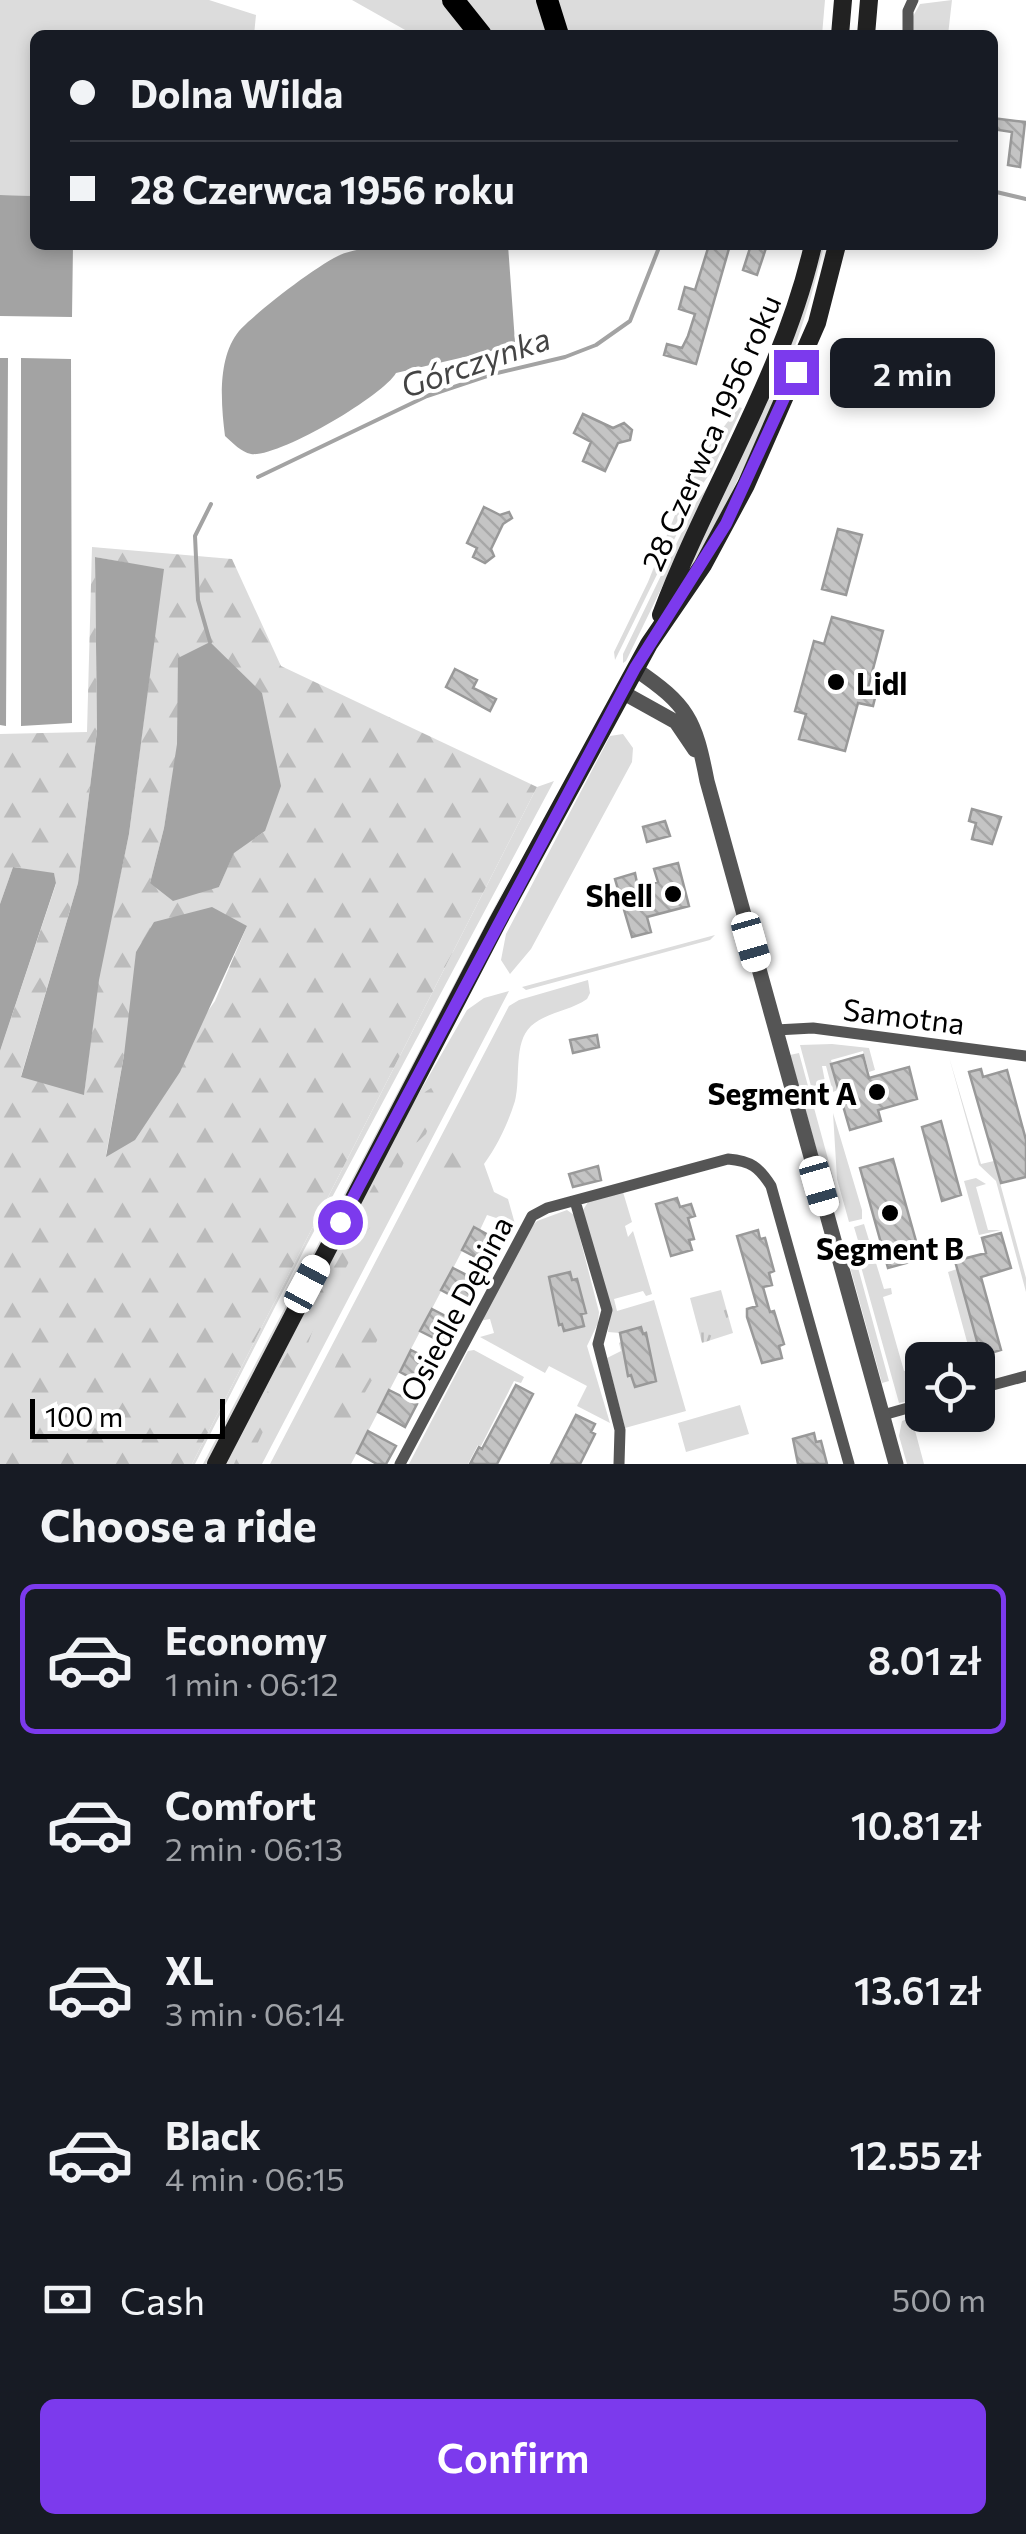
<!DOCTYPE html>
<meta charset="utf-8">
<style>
:root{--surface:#171b24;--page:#20242c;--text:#f1f3f6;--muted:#9ea1a6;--line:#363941;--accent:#7c3aed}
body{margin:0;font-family:Commissioner,sans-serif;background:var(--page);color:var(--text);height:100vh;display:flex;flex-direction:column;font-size:38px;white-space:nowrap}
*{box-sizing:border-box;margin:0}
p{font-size:32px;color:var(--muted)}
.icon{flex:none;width:55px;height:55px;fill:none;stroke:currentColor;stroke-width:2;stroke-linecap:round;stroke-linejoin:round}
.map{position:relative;height:1464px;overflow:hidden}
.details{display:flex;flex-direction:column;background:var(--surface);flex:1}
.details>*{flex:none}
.banner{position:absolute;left:30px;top:30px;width:968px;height:220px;border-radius:15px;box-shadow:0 5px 15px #0003;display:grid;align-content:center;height:220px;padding:0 40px;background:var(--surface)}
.tools{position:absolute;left:905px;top:1342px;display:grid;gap:20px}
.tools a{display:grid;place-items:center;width:90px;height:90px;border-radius:15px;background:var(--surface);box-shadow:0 5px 15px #0003;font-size:50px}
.scale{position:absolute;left:30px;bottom:25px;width:195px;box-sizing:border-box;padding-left:10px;border:5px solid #000;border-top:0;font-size:28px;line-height:35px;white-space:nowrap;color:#000;-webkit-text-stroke:8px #fff;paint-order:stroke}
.end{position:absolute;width:45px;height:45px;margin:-22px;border:12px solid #7c3aed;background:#fff;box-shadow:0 0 0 5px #fff}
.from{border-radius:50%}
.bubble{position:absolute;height:70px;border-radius:15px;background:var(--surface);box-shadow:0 5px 15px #0003;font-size:32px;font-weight:600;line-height:70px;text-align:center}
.car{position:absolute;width:30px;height:60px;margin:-30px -15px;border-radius:12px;box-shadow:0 0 8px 2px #0007;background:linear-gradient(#fff 24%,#345 0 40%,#fff 0 76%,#345 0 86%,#fff 0)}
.banner b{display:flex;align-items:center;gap:35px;height:95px;font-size:38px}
.banner b+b{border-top:2px solid var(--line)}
.banner i{width:25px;height:25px;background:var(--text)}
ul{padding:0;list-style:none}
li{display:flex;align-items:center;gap:30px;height:150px;margin:0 20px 15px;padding:0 20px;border:5px solid transparent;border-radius:15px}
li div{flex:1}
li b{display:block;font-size:38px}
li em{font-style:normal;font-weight:600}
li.active{border-color:var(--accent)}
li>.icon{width:90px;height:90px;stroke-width:1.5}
h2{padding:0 40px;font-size:45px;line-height:120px}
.pay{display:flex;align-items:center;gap:25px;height:110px;padding:0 40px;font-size:38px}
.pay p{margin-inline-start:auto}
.primary-button{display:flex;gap:20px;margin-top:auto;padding:20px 40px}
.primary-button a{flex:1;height:115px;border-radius:15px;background:var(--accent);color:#fff;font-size:40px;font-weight:600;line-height:115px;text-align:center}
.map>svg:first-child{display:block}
</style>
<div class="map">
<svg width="1026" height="1464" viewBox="0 0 1026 1464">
<defs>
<pattern id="forest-firs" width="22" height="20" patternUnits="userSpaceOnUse" patternTransform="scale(2.5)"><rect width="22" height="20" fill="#dcdcdc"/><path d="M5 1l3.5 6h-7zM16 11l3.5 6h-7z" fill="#bbb"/></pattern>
<pattern id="park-tufts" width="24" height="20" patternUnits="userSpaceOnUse" patternTransform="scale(2.5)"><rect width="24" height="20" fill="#dcdcdc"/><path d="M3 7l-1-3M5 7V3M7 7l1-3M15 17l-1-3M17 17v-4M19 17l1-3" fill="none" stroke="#bbb"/></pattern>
<pattern id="building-back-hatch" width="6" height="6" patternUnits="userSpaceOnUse" patternTransform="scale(2.5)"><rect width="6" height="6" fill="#c4c4c4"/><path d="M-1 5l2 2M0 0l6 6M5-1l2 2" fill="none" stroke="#a7a7a7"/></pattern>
</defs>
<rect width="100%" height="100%" fill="#fff"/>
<path fill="#dcdcdc" d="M0,0H209L256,15L254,35H35V196L0,195Z
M352,0H445L472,35H414Z
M460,0H541L551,35H488Z
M555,0H825L822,35H567Z
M952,0L948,35H913L912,18L920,4Z
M820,245H824C796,373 739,482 677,595L674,594C730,480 790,369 820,245Z
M739,407L742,408L712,471L699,489L615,660L614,652L648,582L696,463Z
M716,476L626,661L623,663V654L697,501Z
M623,734L633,748L632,762L531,949L510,974L501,960L506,934L610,736Z
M554,781L304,1250L195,1464H192L537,787Z
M527,845L208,1464H203Z
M715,935L710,940L526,990L522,987Z
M588,980L590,993L587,999C570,1011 547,1012 531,1026C513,1043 521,1078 515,1101C508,1123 498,1145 484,1164L494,1192L508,1199L515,1224L487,1215L480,1230L474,1228L351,1464H270L509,1006L519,1000Z
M509,991L262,1464H223L407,1114L467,1010L484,998Z
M832,1044L869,1048L875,1070L869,1072L863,1051L831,1060L838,1090L833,1092L826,1066H822L828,1097L815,1101L800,1045Z
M799,1053L840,1203L831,1201L790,1055Z
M949,1057L981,1164L994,1161L1026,1278V1292L996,1181L979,1165Z
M833,1113L862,1210V1219L849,1222L837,1179Z
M976,1178L986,1184L976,1187L988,1230H1001L979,1235L964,1181Z
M623,1192L632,1222L625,1226L628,1237L633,1231L652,1294L646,1296L643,1291L614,1299L617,1311L654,1300L686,1411L625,1428L607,1358L621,1351L619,1343L622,1341L620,1333L608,1332L611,1311L583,1210L588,1202Z
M567,1210L574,1215L599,1312L598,1323L587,1346L610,1423L577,1406L587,1386L549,1366L545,1373L480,1337L494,1333L490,1319L479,1321L527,1231L537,1221Z
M864,1224L884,1289L891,1288L892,1294L883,1297L904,1371L914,1369L917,1380L922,1379V1398L899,1403L858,1256L862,1254L854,1227Z
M851,1242L889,1381L882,1383L845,1249V1244Z
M957,1269L982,1357L989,1355L991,1362L983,1364L981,1360H972L948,1272Z
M474,1350L524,1377L521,1383L514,1381L481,1446L478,1445L468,1464H409L468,1351Z
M740,1405L749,1434L686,1452L678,1423Z
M921,1414L923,1420L913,1423L924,1464H907L899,1436L902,1421Z"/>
<path fill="url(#forest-firs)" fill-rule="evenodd" d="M92,547L232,559L281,666L537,787L192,1464H0V1051L56,884L54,874L13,867L0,904V734L87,732ZM95,557L163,570L129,834L98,980L84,1094L21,1076L78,883L97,731ZM178,658L265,831L234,852L219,887L150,883L164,828L178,744ZM247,926L215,1001L106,1155L124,1055Z
M434,1086L436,1104L426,1134L410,1149L382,1211L357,1246L332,1295L322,1305L298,1371L284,1386L248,1464H234C291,1337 357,1213 425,1092Z
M448,1145L459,1146L470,1165L467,1195L459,1199L440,1192L433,1181L438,1156Z
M376,1322L383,1328L374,1347L376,1373L363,1396L367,1417L357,1429L334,1445C306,1416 341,1332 376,1322Z"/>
<path fill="url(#park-tufts)" d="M721,1290L733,1333L702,1343L690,1298Z"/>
<path fill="#a3a3a3" d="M0,195L35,196V245H73L72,317L0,316Z
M383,245H508L515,342L507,347L396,373C383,396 278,458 251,454C241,452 233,443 225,436C221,404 217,358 239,331C255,313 323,260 345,253C357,249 371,248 383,245Z
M0,358H8L6,726L0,725Z
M21,358L71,359L72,723L21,726Z
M95,557L164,569L129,834L99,980L84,1095L21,1077L78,883L97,731Z
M210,642L262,693L281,786L265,831L234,853L219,887L173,901L150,883L164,828L177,744L178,658Z
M13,867L54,873L56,883L0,1051V904Z
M212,907L247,926L180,1072L135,1140L106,1157L124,1055L136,952L154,922Z"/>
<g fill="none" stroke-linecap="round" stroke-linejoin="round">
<path stroke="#a3a3a3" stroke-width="4" d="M992,191L1026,199
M258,477L427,396L493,374L565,357L596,345L630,321L660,245
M210,642L198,600L195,536L211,504"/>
</g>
<path fill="url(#building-back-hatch)" stroke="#999" stroke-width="2.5" d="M992,118L1025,122L1020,167L1008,165L1012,132L992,129Z
M709,245H730L696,364L664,355L667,344L682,348L688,336L695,314L679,309L685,287L695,290Z
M751,245L766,248L757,275L743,270Z
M583,414L613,428L624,423L632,430L630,440L618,443L605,471L583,461L591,442L574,433Z
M484,507L500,515L509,512L512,518L503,524L491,549L494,556L485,563L473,557L477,548L467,543Z
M838,529L862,535L846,595L822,589Z
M832,617L883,631L868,688L877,690L873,706L858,703L845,751L799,739L806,714L795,711L814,641L824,644Z
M455,669L477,680L473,688L496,699L490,711L446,687Z
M972,809L1001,817L992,844L972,839L976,823L969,821Z
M665,821L670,836L647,842L643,827Z
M678,863L689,906L647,917L651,932L632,937L615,879L635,873L638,888L658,882L654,869Z
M597,1035L599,1047L573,1053L570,1040Z
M863,1055L869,1078L909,1067L917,1099L878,1110L881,1121L850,1130L831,1064Z
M981,1069L983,1077L1007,1070L1026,1140V1177L1001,1183L969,1072Z
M941,1121L961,1195L942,1201L922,1127Z
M893,1159L921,1259L888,1268L860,1168Z
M598,1166L601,1180L573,1187L569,1174Z
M677,1198L680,1207L691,1204L695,1216L688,1218L694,1239L689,1240L692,1250L671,1256L656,1204Z
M474,1227L501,1242L489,1264L462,1250Z
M758,1230L760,1239L765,1238L774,1271L769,1273L772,1285L763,1287L770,1312L774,1311L784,1344L779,1346L782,1358L762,1363L747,1317V1309L757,1306L737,1236Z
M1001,1233L1011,1268L981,1277L1001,1350L981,1356L955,1261L986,1253L982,1238Z
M453,1268L480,1282L469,1305L441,1290Z
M570,1272L572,1280L577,1279L586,1313L581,1314L584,1326L564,1331L562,1324L559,1325L549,1277Z
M432,1309L459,1323L448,1345L420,1331Z
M641,1327L643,1334L646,1333L656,1381L635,1387L631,1375L628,1376L620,1333Z
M411,1350L439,1364L427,1386L400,1372Z
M516,1385L533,1394L497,1464H470L479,1447L482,1449Z
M389,1390L417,1404L405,1427L378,1412Z
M576,1415L595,1424L591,1432L595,1434L580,1464H551Z
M368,1431L396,1446L386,1464H377L357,1453Z
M814,1433L816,1442L821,1441L827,1464H798L793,1439Z"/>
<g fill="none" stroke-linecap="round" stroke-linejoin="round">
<defs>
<path id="motorway" d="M453,0L481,35
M547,0L558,35"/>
</defs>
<use href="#motorway" stroke="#dbdbdb" stroke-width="26"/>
<path stroke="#555" stroke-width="11" d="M908,35V11L913,0
M776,1030L813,1028L1026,1056
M575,1201L607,1310L598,1344L620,1430L619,1464
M978,1389L1026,1376
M883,1415L922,1404
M400,1464L532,1216L547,1208L728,1159C751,1161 759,1167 771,1186L849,1464"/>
<path stroke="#555" stroke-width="15" d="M635,669C688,705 695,719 707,781L896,1464
M622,692L676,722L695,750"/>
<path stroke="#222" stroke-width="18" d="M840,35L843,0
M866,35L869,0
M661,615C708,490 783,377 813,245
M216,1464L497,923L649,644L703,565L746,485L817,323L837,245"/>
<use href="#motorway" stroke="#000" stroke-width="22"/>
</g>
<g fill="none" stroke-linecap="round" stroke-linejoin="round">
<path stroke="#7c3aed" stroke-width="12" d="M340,1222L635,668L726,524L796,372"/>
</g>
<g fill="#000" stroke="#fff" stroke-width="4">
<circle cx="836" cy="682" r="10"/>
<circle cx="673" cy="894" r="10"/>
<circle cx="877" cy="1092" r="10"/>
<circle cx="890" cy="1213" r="10"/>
</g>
<g text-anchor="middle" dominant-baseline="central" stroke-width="8" stroke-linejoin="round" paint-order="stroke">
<g font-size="30" fill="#000" stroke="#fff">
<text transform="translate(710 432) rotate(-66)">28 Czerwca 1956 roku</text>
<text transform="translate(904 1015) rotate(7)">Samotna</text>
<text transform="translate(455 1308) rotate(-62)">Osiedle Dębina</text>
</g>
<g font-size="30" font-weight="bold" fill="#000" stroke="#fff" text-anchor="end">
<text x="856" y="682" text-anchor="start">Lidl</text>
<text x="653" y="894">Shell</text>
<text x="857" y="1092">Segment A</text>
<text x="890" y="1247" text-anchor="middle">Segment B</text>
</g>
<g font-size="32" font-style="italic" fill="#444" stroke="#fff">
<text transform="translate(475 361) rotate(-19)">Górczynka</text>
</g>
</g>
</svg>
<div class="tools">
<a><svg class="icon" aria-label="locate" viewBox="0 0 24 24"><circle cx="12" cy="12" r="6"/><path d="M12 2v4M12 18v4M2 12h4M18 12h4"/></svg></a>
</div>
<div class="scale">100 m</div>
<i class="end from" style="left:340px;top:1222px"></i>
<i class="end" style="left:796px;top:372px"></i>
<div class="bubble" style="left:830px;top:338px;width:165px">2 min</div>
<i class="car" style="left:751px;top:942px;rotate:164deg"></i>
<i class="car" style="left:819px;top:1186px;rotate:164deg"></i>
<i class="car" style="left:307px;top:1284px;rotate:28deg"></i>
<div class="banner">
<b><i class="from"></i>Dolna Wilda</b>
<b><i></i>28 Czerwca 1956 roku</b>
</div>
</div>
<section class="details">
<h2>Choose a ride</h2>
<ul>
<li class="active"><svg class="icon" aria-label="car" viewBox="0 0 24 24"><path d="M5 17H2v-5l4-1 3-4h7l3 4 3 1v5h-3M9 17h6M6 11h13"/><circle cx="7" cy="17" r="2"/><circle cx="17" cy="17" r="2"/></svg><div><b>Economy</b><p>1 min · 06:12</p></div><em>8.01 zł</em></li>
<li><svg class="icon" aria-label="car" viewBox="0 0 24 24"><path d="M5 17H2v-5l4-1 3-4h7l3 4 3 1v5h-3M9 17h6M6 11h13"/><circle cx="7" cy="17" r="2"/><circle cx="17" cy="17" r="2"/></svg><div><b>Comfort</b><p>2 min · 06:13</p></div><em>10.81 zł</em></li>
<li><svg class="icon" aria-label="car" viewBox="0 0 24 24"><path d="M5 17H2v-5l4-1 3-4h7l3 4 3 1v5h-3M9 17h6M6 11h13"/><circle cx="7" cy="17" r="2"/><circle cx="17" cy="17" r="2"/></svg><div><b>XL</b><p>3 min · 06:14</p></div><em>13.61 zł</em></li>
<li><svg class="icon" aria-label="car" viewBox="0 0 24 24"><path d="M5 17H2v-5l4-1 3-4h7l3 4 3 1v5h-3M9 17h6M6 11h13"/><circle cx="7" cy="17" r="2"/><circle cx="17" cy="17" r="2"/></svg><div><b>Black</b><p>4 min · 06:15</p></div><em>12.55 zł</em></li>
</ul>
<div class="pay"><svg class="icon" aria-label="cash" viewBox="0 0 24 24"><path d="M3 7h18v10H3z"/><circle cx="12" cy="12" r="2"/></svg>Cash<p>500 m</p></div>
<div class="primary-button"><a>Confirm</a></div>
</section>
